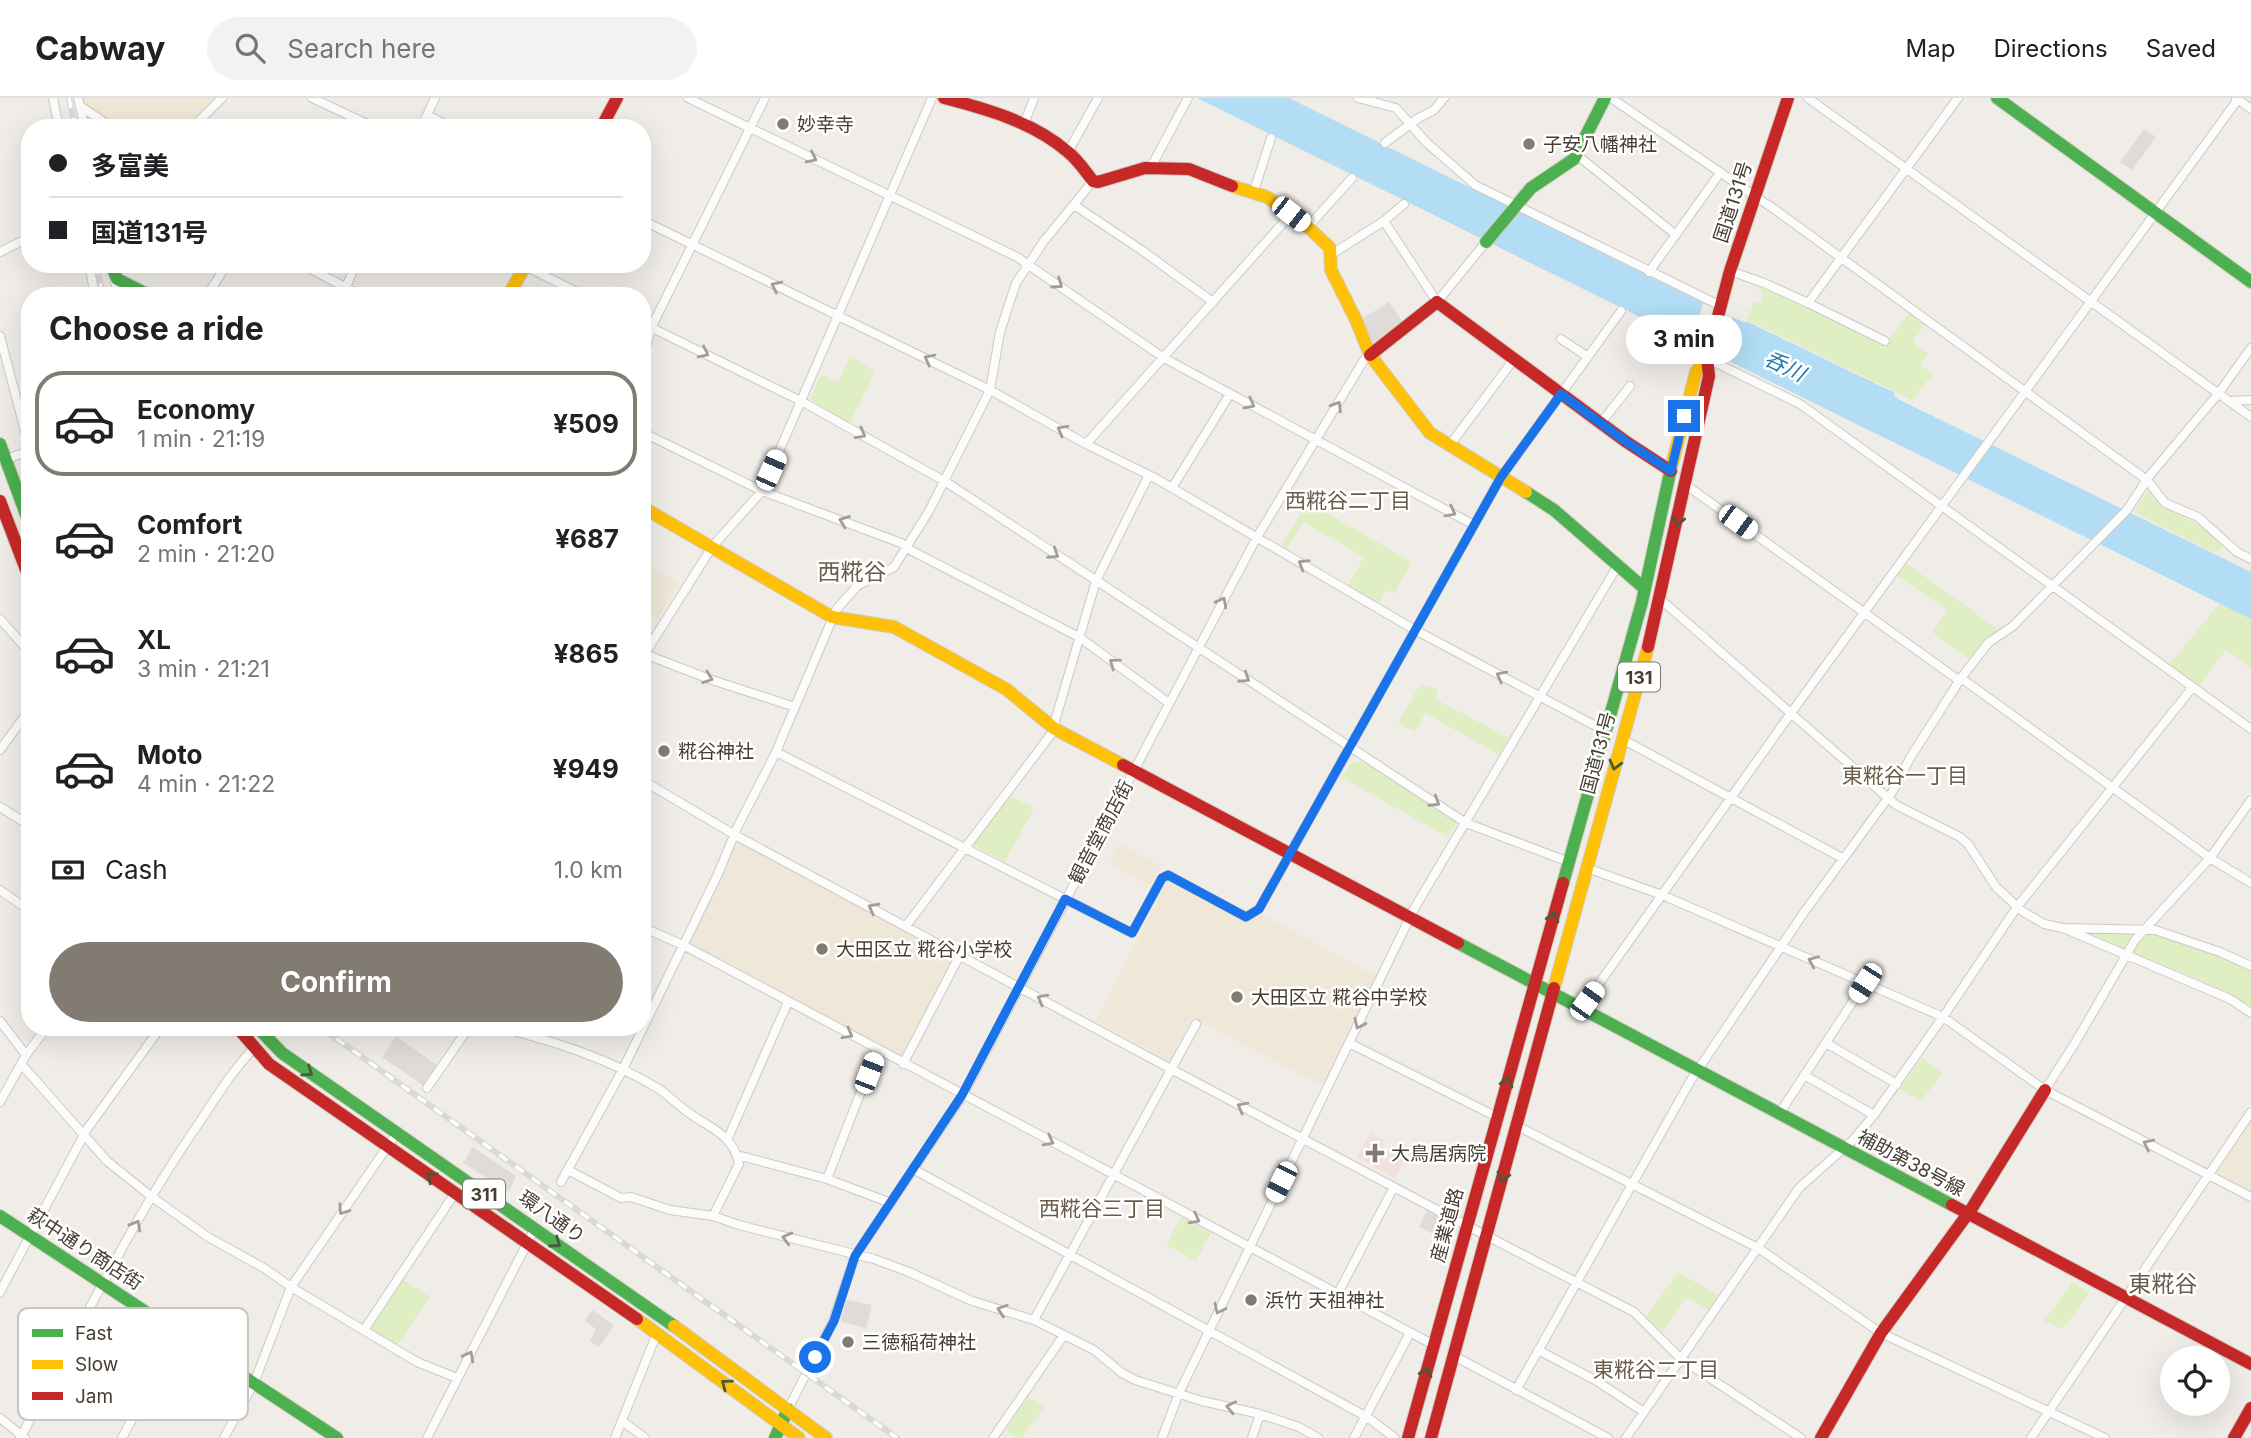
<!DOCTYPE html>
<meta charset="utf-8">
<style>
:root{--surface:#fff;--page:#f2f2f2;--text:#202124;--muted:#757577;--line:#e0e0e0;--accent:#827b72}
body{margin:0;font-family:Inter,"Noto Sans JP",sans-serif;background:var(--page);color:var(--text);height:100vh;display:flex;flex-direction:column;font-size:26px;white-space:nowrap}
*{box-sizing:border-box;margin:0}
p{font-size:23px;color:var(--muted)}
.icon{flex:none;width:38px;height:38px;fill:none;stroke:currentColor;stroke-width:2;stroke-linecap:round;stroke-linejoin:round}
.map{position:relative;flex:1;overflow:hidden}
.panel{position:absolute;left:21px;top:189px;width:630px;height:749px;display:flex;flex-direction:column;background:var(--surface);border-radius:28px;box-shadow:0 7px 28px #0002}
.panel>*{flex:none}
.guide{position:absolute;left:21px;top:21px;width:630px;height:154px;border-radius:28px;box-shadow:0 7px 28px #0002;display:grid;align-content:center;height:154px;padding:0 28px;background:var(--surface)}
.controls{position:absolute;left:2160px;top:1248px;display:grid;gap:14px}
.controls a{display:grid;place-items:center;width:70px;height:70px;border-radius:50%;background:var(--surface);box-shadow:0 7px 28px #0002;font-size:35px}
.end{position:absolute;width:32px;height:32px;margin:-16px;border:9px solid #1a73e8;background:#fff;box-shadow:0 0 0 4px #fff}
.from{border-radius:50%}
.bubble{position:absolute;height:49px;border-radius:24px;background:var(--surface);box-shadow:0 7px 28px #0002;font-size:23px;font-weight:700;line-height:49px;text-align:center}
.car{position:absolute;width:21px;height:42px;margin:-21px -10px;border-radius:9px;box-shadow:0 0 5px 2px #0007;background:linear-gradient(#fff 24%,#345 0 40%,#fff 0 76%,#345 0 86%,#fff 0)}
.guide b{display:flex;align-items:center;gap:24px;height:66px;font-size:26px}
.guide b+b{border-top:2px solid var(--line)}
.guide i{width:18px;height:18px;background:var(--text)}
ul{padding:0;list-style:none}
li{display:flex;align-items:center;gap:21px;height:105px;margin:0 14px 10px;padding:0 14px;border:4px solid transparent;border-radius:28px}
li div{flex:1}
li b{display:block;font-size:26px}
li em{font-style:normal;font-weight:700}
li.active{border-color:var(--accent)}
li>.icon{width:63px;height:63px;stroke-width:1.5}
h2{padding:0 28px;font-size:32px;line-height:84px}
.pay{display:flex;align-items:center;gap:18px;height:77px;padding:0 28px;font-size:26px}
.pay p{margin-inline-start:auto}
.cta{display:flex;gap:14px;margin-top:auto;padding:14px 28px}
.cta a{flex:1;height:80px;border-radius:42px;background:var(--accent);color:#fff;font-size:28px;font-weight:700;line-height:80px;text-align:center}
header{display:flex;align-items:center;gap:42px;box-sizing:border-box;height:98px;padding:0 35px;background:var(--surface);border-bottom:2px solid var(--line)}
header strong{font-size:33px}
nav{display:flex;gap:38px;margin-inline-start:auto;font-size:24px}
.search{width:490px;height:63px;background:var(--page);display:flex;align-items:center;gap:18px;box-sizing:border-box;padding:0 24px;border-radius:38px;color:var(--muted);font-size:26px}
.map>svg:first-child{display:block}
</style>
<header>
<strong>Cabway</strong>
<div class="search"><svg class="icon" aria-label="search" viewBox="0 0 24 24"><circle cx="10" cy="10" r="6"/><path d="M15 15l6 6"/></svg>Search here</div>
<nav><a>Map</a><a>Directions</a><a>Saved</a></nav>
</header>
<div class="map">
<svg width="2251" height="1340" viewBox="0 0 2251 1340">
<rect width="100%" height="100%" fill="#f0ede8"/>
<path fill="#efe8d9" d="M82,0H214L185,30H120L82,4Z
M646,467L680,484L658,521L642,513V475Z
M742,746L952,858L954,862L904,956L897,957L691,845L690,840L734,750Z
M1119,746L1161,768L1149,788L1109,766Z
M1168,781L1248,824L1261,816L1376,878L1323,987L1192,920L1170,963L1096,923Z
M2251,1022V1094L2218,1077V1070Z"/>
<path fill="#f3e1de" d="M1371,1034L1386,1043L1382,1050L1404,1063L1395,1080L1357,1060Z"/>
<path fill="#e0eec4" d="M1759,190L1767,191L1885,247L1909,215L1925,226L1913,244L1928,255L1920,267L1933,276L1912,302L1747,222L1754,203L1760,205L1763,194L1758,192Z
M850,258L875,274L850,325L810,301L821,276L838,284Z
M2149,391C2154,396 2159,403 2165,408C2183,423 2209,425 2222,446L2220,453L2212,454L2134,414Z
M1290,394L1412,464L1394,496L1386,492L1379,507L1348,487L1364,459L1303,424L1286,453L1281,449L1306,406L1289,396Z
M1906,465L1999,532L1987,541L1970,562L1932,534L1947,512L1897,478Z
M2220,505L2251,521V571L2226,552L2196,593L2165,571Z
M1420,586L1439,592L1435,601L1509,640L1499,657L1425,615L1415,634L1398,626Z
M1367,662L1458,722L1448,739L1342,680L1350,666Z
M1009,698L1034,710L1005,764L975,748L974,744Z
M2145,833L2219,856L2251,871V909C2201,876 2130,856 2074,834Z
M1922,960L1943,975L1921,1003L1899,991Z
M1181,1119L1211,1135L1196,1163L1166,1147Z
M1678,1174L1721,1199L1712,1213L1686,1200L1663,1234L1646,1219Z
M402,1181L430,1199L397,1248L369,1231Z
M2072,1184L2090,1194L2063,1231L2044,1223Z
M1028,1299L1045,1308L1022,1340H1016L1005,1332Z"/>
<path fill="#dfdcd8" d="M2144,31L2156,39L2132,72L2120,64Z
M1389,204L1403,224L1373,249L1362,221Z
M396,938L438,968L424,988L382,959Z
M473,1049L516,1078L509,1094L463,1065Z
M1427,1112L1451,1125L1446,1142L1419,1129Z
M847,1202L872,1207L866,1230L842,1224L841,1219Z
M592,1212L614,1227L599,1249L590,1243L596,1231L585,1223Z"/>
<path fill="#b2ddf4" d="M1197,0H1289L1703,205L1745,225L1746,223L1895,295L1894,298L1898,301L2251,474V521Z"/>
<path fill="#f0ede8" d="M1703,205L1732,219L1721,260L1691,245Z"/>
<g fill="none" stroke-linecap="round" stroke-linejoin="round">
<defs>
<path id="street" d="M53,0L59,30
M78,0L85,30
M312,0L376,30
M688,0L1017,159L1164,260L1474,427
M1358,0L1396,10L1426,44L1475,87L1721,208
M1611,0L1774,111L2147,382L2165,405L2198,419L2237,454L2251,461
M1808,0L2251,319
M2236,0L2251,11
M80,8L113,30
M427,17L453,30
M1024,26L1034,0
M192,30L222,0
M421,30L435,0
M1385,45L1417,21L1434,12L1444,0
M1068,54L1098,0
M1577,57L1676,137
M1151,69L1188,0
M1254,93L1271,40
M1074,107L1140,151L1213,204
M642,122L990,292L1086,346L1155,380L1415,532L1605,633
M1384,123L1437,204L1486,144
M1308,129L1352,80
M0,154L30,139
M1332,156L1384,123L1404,106
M89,166L95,198
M301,166L362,198
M521,166L585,198
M1730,173L1764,185L1808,205L1958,0
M1649,174L1720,75
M114,179L118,198
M207,198L227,166
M342,198L356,166
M1808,205L1885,243
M642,225L801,303L946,384L1466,725L1569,764
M0,238L30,352
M1561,241L1588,259
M1708,261L1800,306L2251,631
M642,265L651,230L765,0
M2229,303L2251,302
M1601,325L1630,288
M642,334L762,393L901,445L912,453L1079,539L1169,605
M1086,346L1291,116
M1450,347L1514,261
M3,362L30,353
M1686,387L1960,583
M1172,390L1230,296
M1659,500L1896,707L1960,739L1968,746L1996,789L2022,813L2044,826L2063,830L2155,832L2220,854L2251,868
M0,521L30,555
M642,555L712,582L795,609
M642,560L712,449L762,393L932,0
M1961,580L2210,760L2251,785
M1622,641L1842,760
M0,652L30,611
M776,654L1132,835L1162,780L1168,777L1246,819L1259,811L1501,379L1621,213
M642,682L735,737L1171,971L1456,1122L1634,1214L1681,1261L1801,1340
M0,709L30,728
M1587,770L1662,797L1943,919L2045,992L2251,1099
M0,792L30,813
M906,828L1055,631V623L1096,483L1149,377
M642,829L683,847L1434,1247
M2063,830L2230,901L2251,915
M1581,911L1791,615L2239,0
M0,923L26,957
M498,929C554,943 610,961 659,991C669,998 678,1007 689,1015C711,1031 733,1036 739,1066L713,1118
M1349,945L1497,1019
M1826,945L1897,986
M21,966L107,1063L152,1099L208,1139L264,1170L291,1189L417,1264L457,1280
M903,966L960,857
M1804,977L1874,1017
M427,990L469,929
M2045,992L2075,945L2135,842L2210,760L2251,702
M0,1004L26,957L47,929
M1779,1016L1865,885
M1517,1028L1758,1150L1881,1235L2105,1340
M728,1040L788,904
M737,1057L827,1081L891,1105
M913,1071L1367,1319L1395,1340
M568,1072L621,1100L631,1099L670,1112L713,1118L739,1127L874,1161L909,1174L972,1203L1034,1222L1094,1252L1122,1275L1135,1282L1202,1303L1260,1316L1299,1329L1318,1340
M827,1081L877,952
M561,1084L622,973L718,776L737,730L776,654L836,512L857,488L894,469L929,413L990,292L1000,234L1016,185L1044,143L1093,83
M0,1194L87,1031L161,929
M1337,1197L1394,1089
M1034,1222L1196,926
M364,1232L455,1095
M1538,1252L1595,1282L1644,1314
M1454,1258L1608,1340
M1516,1292L1691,982L1805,813L1893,693L1910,660L1961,580L1988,545L2013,528L2127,412L2150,377L2218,296L2251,250
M788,1311L833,1223L855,1158L963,997L1257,439L1364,262L1370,257
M0,1320L25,1340
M622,1323L645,1340
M20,1340C78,1236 129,1126 197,1028C215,1001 232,973 254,950
M122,1340L178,1235
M224,1340L254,1285L291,1189L396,1036
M427,1340L535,1130
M615,1340L657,1235
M993,1340L1064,1237
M1162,1340L1179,1295L1414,811L1618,467
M1252,1340L1260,1316
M1354,1340L1410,1235
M1626,1340L1799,1090L1852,1043L1874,1017L1943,919L2017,809L2192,590
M2031,1340L2251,1014"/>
<path id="fast" d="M1997,0L2251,184
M1486,144L1531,90L1574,61L1605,0
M111,166L117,181L151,198
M0,346L30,427
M1526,394L1554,412L1645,491
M1563,785L1642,504L1671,370
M1458,845L1952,1107
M257,929L282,955L674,1228
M0,1118L337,1340
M775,1340L788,1311"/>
<path id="slow" d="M1232,88L1267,99L1308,129L1330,150L1331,172L1356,222L1370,257L1430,335L1526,394
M508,198L526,166
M1671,370L1696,274L1707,260
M642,409L832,519L894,529L1006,591L1055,631L1123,667
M1554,890L1648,549
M637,1221L799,1340
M674,1228L826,1340"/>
<path id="jam" d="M944,0C987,11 1033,24 1068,54C1078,62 1085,73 1093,83L1098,84L1145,70L1189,71L1232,88
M601,30L617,0
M1370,257L1437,204L1625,343L1671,373
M0,403L30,482
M1648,549L1709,278L1707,260L1730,173L1788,0
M1123,667L1458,845
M237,929L269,966L637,1221
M1952,1107L2251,1266
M1408,1340L1563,785
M1431,1340L1554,890
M1821,1340L1881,1235L1972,1110L2045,992
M2234,1340L2251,1310"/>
</defs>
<use href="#street" stroke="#ccc9c4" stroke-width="10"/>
<use href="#fast" stroke="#d1ccbf" stroke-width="14"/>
<use href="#slow" stroke="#d1ccbf" stroke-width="14"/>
<use href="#jam" stroke="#d1ccbf" stroke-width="14"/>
<use href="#street" stroke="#fdfcfc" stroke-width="8"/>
<use href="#fast" stroke="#4caf50" stroke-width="12"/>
<use href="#slow" stroke="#ffc107" stroke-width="12"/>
<use href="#jam" stroke="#c62828" stroke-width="12"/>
<defs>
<path id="rail" d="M69,0L75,30
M96,166L103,198
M320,929L897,1340"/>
</defs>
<use href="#rail" stroke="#d9d9d8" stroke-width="6"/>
<use href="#rail" stroke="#fff" stroke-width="3.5" stroke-dasharray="10" stroke-linecap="butt"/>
</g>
<defs><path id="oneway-chevron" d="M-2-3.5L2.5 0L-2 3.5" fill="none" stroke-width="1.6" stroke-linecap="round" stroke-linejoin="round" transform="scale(1.75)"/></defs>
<g stroke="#a29d98">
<use href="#oneway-chevron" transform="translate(812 60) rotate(26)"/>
<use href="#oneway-chevron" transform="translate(1058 186) rotate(35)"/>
<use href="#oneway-chevron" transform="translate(776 188) rotate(-154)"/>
<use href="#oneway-chevron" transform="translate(704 255) rotate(26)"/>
<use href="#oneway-chevron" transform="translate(929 261) rotate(-153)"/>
<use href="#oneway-chevron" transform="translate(1250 306) rotate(28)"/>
<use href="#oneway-chevron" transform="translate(1337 308) rotate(-59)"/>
<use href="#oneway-chevron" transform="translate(1062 332) rotate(-151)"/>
<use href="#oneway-chevron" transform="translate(861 336) rotate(29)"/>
<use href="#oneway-chevron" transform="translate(1451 414) rotate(28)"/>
<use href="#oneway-chevron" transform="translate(844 423) rotate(-159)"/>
<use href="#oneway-chevron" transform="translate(1054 456) rotate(33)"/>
<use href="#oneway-chevron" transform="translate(1303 466) rotate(-149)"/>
<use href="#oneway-chevron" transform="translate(1222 504) rotate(-62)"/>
<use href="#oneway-chevron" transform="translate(1114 565) rotate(-144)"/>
<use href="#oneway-chevron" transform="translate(1501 578) rotate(-152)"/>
<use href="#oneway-chevron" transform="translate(708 580) rotate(20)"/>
<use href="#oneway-chevron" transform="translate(1245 580) rotate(33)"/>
<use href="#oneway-chevron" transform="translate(1435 704) rotate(33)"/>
<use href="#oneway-chevron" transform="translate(873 810) rotate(-152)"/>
<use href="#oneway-chevron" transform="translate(1813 863) rotate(-157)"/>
<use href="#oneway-chevron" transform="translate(1042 901) rotate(-152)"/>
<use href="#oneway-chevron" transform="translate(1359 926) rotate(116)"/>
<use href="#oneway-chevron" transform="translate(848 936) rotate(29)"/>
<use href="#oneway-chevron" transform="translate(1242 1009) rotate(-152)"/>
<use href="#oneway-chevron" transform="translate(1049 1043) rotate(28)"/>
<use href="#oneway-chevron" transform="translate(2148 1046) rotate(-153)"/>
<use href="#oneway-chevron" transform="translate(343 1112) rotate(124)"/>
<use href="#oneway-chevron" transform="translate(1195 1121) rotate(28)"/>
<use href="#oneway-chevron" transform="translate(136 1127) rotate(-61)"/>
<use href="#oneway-chevron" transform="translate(787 1140) rotate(-165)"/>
<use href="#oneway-chevron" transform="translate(1219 1211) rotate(116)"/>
<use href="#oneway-chevron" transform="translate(1002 1212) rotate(-162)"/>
<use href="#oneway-chevron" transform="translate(469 1258) rotate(-62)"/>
<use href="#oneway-chevron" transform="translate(1231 1309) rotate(-167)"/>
</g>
<g stroke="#485a3a">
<use href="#oneway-chevron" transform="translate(1678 423) rotate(103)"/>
<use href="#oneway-chevron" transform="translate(1615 667) rotate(105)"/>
<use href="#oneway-chevron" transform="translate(1553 819) rotate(-74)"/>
<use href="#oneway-chevron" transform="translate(308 974) rotate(35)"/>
<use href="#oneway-chevron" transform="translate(1507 984) rotate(-74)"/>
<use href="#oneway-chevron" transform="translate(431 1079) rotate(-145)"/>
<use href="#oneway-chevron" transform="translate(1503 1079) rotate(105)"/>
<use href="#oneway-chevron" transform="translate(556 1145) rotate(35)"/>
<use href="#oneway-chevron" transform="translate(1426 1274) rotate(-74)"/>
<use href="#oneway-chevron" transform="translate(726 1286) rotate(-143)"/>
</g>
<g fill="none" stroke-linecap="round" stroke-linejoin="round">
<path stroke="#1a73e8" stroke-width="9" d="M815,1259L834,1223L855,1158L962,997L1065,801L1132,835L1162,780L1168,777L1246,819L1259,811L1501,379L1561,296L1625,343L1671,373L1684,318"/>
</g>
<g fill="#827b72" stroke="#fff" stroke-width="2.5">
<circle cx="783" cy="26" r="7"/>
<circle cx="1529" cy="46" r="7"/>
<circle cx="664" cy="653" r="7"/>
<circle cx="822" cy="851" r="7"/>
<circle cx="1237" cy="899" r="7"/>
<path d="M1371.5 1044.5h7v7h7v7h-7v7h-7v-7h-7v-7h7z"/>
<circle cx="1251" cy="1202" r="7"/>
<circle cx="848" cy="1244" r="7"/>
</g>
<g text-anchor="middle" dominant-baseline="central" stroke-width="5" stroke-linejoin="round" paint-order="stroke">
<g fill="#fff" stroke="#7e7870" stroke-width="2">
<rect x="1618" y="564.5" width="42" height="29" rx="5"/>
<rect x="463" y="1081.5" width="42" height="29" rx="5"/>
</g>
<g font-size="18" font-weight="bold" fill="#473e33">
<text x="1639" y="579">131</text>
<text x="484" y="1096">311</text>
</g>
<g font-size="19" fill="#473e33" stroke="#fff" text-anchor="start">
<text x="797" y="26">妙幸寺</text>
<text x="1543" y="46">子安八幡神社</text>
<text x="678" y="653">糀谷神社</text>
<text x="836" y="851">大田区立 糀谷小学校</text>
<text x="1251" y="899">大田区立 糀谷中学校</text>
<text x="1391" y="1055">大鳥居病院</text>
<text x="1265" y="1202">浜竹 天祖神社</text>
<text x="862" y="1244">三徳稲荷神社</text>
</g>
<g font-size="19" fill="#473e33" stroke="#fff">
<text transform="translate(1733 104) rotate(-72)">国道131号</text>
<text transform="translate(1598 655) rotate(-75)">国道131号</text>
<text transform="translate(1101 734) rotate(-62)">観音堂商店街</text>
<text transform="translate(1911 1065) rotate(28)">補助第38号線</text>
<text transform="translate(552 1119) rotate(35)">環八通り</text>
<text transform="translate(1447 1127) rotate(-75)">産業道路</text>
<text transform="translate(85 1151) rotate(33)">萩中通り商店街</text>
</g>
<g font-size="21" font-style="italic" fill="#1e78ae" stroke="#fff">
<text transform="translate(1785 268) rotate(26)">呑川</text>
</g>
<g font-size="21" fill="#6b5b49" stroke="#fff">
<text x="1348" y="402">西糀谷二丁目</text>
<text x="1905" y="677">東糀谷一丁目</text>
<text x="1102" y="1110">西糀谷三丁目</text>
<text x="1656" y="1271">東糀谷二丁目</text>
</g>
<g font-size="23" fill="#6b5b49" stroke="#fff">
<text x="852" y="474">西糀谷</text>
<text x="2163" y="1186">東糀谷</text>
</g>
</g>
<rect x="18" y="1210" width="230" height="112" rx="10" fill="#fff" stroke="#c8c5c2" stroke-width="2"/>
<rect x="32" y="1231" width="31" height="8" fill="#4caf50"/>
<rect x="32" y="1262" width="31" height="9" fill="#ffc107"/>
<rect x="32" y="1294" width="31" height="8" fill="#c62828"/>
<g font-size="19" fill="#473e33">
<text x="75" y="1242">Fast</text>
<text x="75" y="1273">Slow</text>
<text x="75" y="1305">Jam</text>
</g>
</svg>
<div class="controls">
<a><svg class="icon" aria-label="locate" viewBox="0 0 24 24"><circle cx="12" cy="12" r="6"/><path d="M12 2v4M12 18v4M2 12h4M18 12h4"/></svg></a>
</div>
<i class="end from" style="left:815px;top:1259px"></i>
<i class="end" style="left:1684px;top:318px"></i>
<div class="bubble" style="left:1626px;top:217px;width:116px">3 min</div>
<i class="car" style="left:1291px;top:116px;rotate:128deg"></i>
<i class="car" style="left:771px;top:372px;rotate:24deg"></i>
<i class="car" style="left:1738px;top:424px;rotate:126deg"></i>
<i class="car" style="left:1865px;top:885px;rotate:213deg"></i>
<i class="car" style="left:1587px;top:903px;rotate:36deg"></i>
<i class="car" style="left:869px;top:975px;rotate:21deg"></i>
<i class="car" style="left:1281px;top:1084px;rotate:207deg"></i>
<div class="guide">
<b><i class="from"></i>多富美</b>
<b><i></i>国道131号</b>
</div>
<section class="panel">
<h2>Choose a ride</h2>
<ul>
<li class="active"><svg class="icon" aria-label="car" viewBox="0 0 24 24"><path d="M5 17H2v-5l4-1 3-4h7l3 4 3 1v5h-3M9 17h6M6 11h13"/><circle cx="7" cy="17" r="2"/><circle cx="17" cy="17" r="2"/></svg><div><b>Economy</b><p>1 min · 21:19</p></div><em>¥509</em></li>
<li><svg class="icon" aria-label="car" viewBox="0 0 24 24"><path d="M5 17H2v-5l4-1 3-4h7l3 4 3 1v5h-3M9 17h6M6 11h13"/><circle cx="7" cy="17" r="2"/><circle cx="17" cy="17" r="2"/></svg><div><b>Comfort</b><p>2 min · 21:20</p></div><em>¥687</em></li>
<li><svg class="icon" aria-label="car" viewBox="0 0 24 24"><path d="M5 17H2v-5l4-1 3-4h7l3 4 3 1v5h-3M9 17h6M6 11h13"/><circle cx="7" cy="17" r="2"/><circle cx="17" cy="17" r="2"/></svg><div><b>XL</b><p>3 min · 21:21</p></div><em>¥865</em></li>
<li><svg class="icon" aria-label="car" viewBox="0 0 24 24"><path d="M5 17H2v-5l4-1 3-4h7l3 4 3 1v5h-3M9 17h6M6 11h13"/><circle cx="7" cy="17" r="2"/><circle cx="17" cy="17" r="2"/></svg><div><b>Moto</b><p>4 min · 21:22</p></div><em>¥949</em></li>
</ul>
<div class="pay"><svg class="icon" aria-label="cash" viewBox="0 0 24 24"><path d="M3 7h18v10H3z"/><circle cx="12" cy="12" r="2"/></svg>Cash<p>1.0 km</p></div>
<div class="cta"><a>Confirm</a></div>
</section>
</div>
